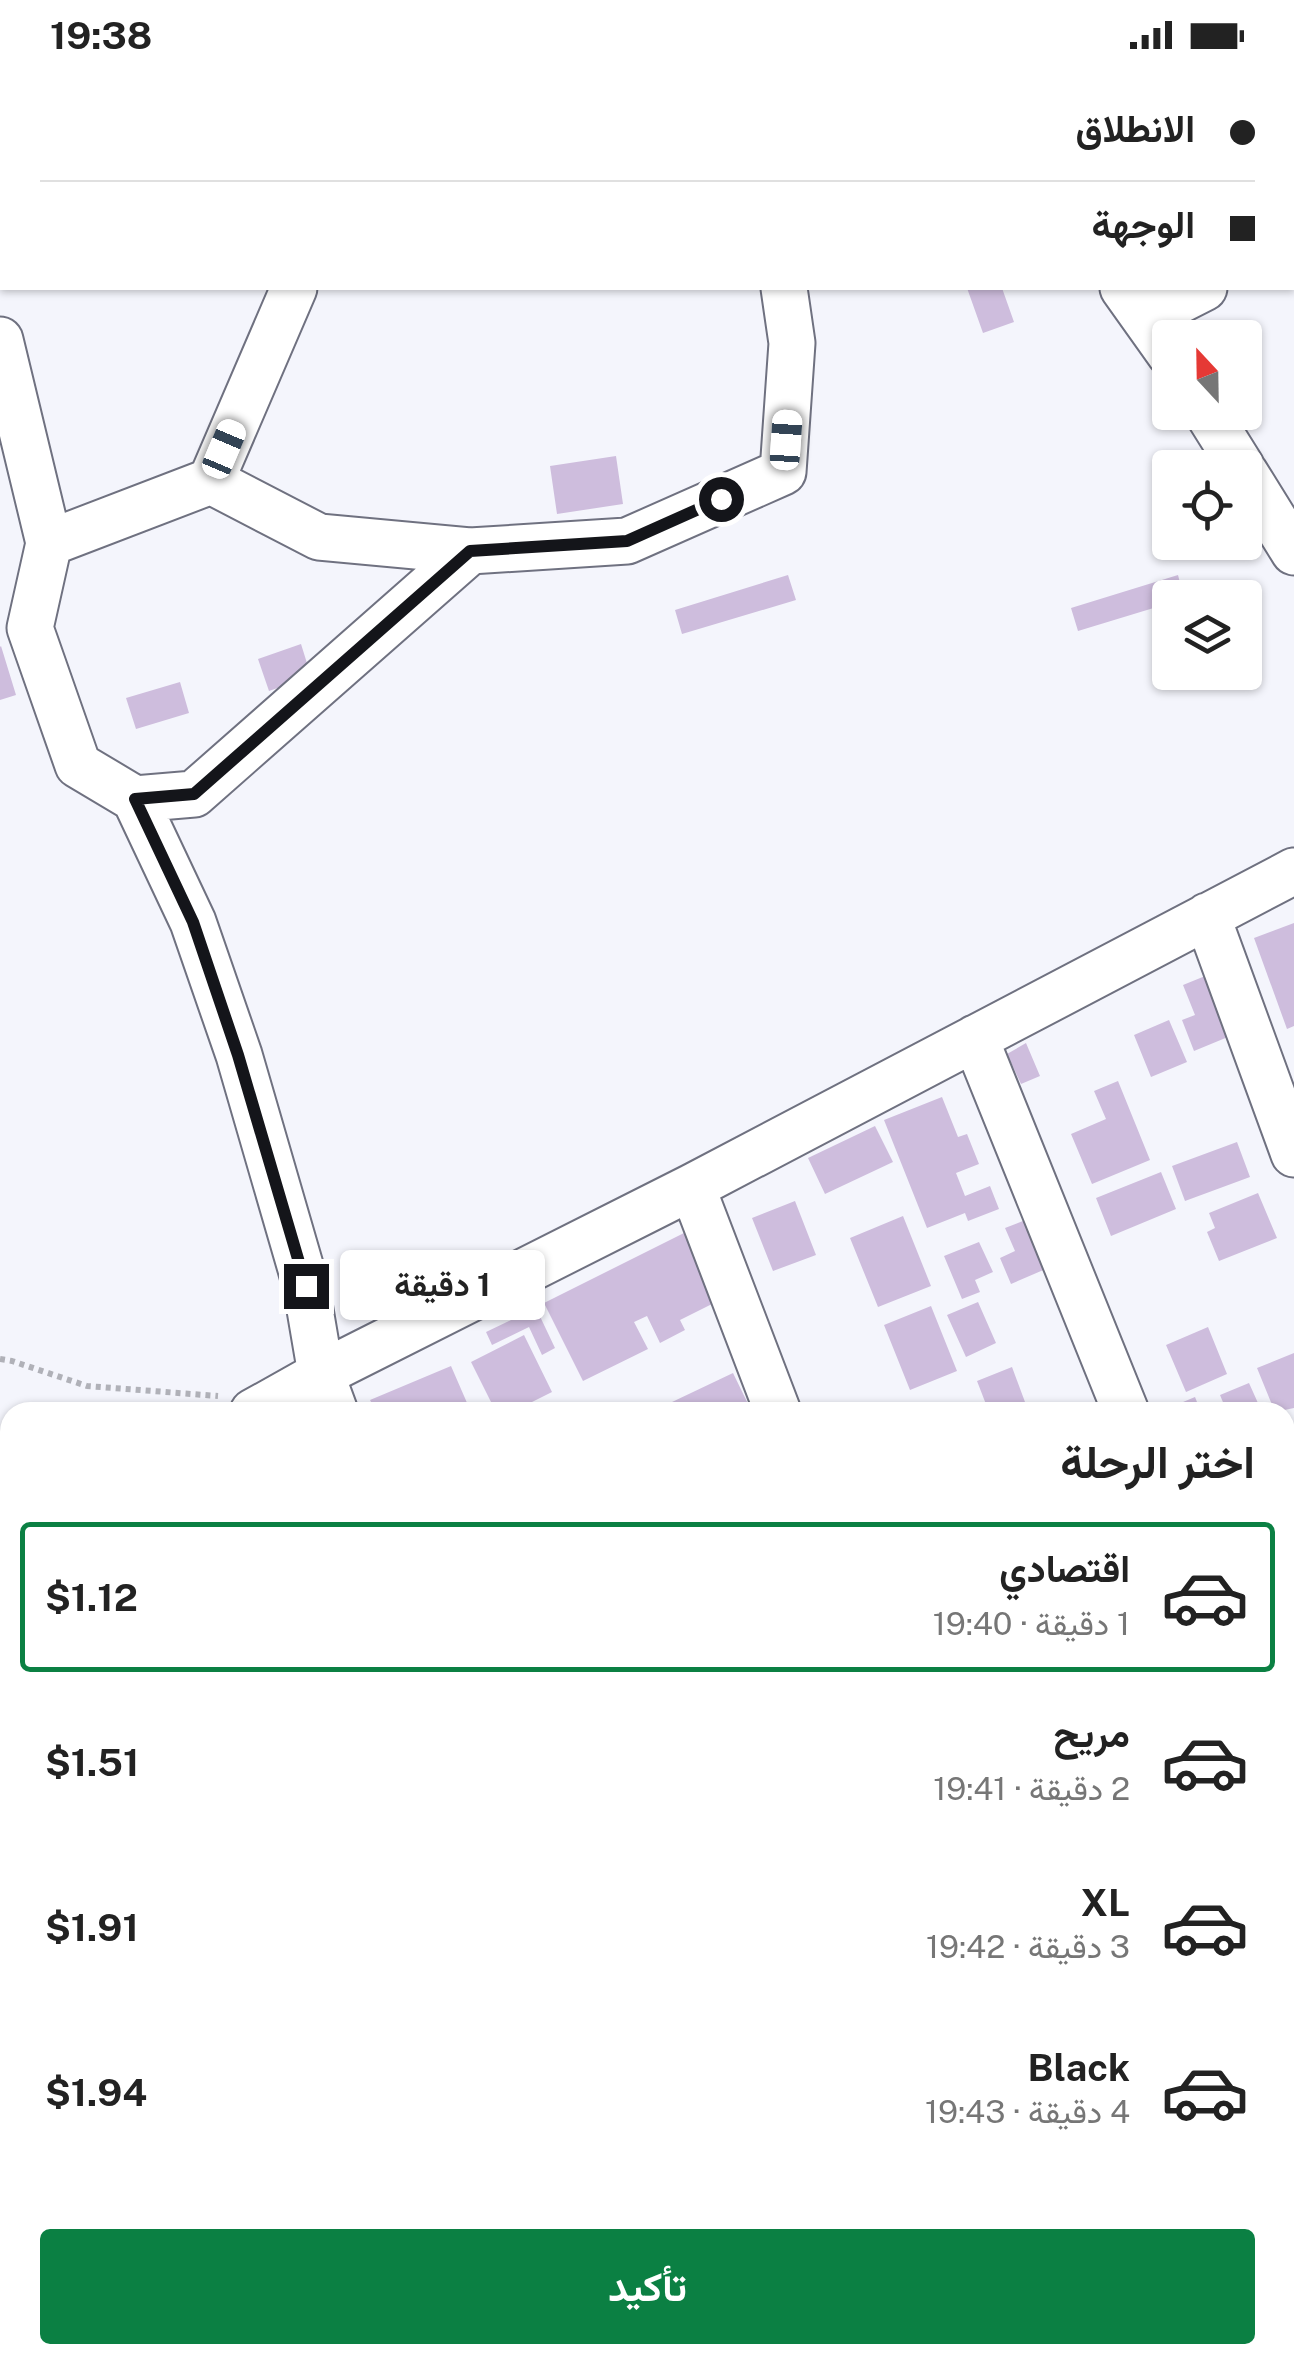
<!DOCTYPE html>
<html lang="ar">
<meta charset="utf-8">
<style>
:root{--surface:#fff;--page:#f6f6f6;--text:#222;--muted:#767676;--line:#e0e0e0;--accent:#0b8043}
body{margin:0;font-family:"Public Sans",Vazirmatn,sans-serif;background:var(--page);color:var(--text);direction:rtl;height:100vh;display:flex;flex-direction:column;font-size:38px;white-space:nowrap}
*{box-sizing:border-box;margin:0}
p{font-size:32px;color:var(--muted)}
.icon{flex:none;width:55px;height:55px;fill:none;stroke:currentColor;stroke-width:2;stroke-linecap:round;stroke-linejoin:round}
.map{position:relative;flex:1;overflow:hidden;direction:ltr}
.panel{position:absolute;left:0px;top:1332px;width:1295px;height:962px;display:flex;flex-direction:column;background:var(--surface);border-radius:30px 30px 0 0;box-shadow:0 2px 8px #0004;direction:rtl}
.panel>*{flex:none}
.top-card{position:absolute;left:0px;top:0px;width:1295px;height:220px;box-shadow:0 2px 8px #0004;direction:rtl;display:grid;align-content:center;height:220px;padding:0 40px;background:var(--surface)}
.needle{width:65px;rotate:338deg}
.fabs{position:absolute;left:1152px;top:250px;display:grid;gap:20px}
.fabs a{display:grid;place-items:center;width:110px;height:110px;border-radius:10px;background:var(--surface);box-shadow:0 2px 8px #0004;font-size:50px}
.end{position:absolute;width:45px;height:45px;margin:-22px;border:12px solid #14151a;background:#fff;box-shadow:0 0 0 5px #fff}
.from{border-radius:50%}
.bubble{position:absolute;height:70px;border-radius:10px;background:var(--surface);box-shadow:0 2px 8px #0004;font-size:32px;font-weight:700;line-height:70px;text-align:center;direction:rtl}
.car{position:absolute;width:30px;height:60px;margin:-30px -15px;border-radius:12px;box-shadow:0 0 8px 2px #0007;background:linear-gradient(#fff 24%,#345 0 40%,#fff 0 76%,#345 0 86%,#fff 0)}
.top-card b{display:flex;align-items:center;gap:35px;height:95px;font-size:38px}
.top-card b+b{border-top:2px solid var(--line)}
.top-card i{width:25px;height:25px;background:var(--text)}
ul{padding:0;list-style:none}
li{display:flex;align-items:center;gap:30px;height:150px;margin:0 20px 15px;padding:0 20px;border:5px solid transparent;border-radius:10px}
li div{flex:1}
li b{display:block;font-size:38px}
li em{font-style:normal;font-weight:700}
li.on{border-color:var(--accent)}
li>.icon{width:90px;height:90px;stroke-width:1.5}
h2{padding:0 40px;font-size:45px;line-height:120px}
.action{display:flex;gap:20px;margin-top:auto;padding:20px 40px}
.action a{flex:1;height:115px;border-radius:10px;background:var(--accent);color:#fff;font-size:40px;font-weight:700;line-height:115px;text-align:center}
.status{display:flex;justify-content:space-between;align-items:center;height:70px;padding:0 50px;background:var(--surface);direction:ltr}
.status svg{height:28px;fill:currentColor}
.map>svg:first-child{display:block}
</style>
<div class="status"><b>19:38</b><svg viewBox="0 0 49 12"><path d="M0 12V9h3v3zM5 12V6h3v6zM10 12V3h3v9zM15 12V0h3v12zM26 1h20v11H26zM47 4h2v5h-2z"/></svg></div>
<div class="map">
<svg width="1294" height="2293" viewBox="0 0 1294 2293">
<rect width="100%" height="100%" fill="#f4f5fc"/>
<path fill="#cebddd" d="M967,218H1002L1014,252L983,263Z
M616,386L623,434L557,444L550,396Z
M788,505L796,530L682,564L675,540Z
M1178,505L1184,528H1170V533L1078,561L1071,538Z
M301,574L311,606L269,621L258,589Z
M1,576L16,625L0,630V577Z
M180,612L189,643L136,659L126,628Z
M1294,853V956L1287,959L1254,868Z
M1215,902L1240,962L1194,981L1182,950L1195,945L1183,915Z
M1169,950L1187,992L1151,1007L1134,965Z
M1026,973L1040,1006L1021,1014L1007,984Z
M1118,1011L1150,1090L1092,1114L1071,1064L1106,1049L1094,1021Z
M942,1027L958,1067L967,1064L979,1094L956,1103L965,1126L990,1116L999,1139L968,1151L965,1143L927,1158L884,1050Z
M875,1056L893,1092L825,1124L808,1088Z
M1237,1072L1250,1107L1185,1131L1172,1096Z
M1161,1102L1176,1139L1111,1166L1096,1128Z
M1258,1123L1277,1168L1219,1191L1207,1162L1215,1158L1209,1143Z
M795,1131L816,1185L773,1201L752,1148Z
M903,1146L931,1216L878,1237L850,1168Z
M1028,1149L1048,1198L1011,1214L1000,1188L1015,1181L1005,1158Z
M688,1161L722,1229L680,1250L685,1260L660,1273L647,1246L634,1252L648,1279L583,1311L544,1233Z
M979,1172L993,1202L975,1210L980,1222L962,1229L944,1186Z
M978,1232L996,1273L966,1287L947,1245Z
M931,1236L957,1301L910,1320L884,1255Z
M536,1238L555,1278L542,1285L529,1257L492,1275L486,1262Z
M1208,1257L1227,1304L1186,1322L1166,1275Z
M524,1265L552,1322L512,1342H496L471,1292Z
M1294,1283V1338L1275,1342L1257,1298Z
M451,1296L471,1342H376L370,1330Z
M1012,1297L1025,1332L999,1342H989L977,1311Z
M733,1303L752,1342H651Z
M1249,1313L1262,1342H1227L1220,1325Z
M1195,1327L1201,1342H1159Z
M0,1542L10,1563V1577L0,1582Z
M1294,1581V1618L1285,1622V1585Z
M10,1586V1626L0,1630V1590Z
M1294,1623V1671L1285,1675V1628Z
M10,1815V1858L0,1863V1819Z
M1294,1865V1921L1285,1899V1868Z
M10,2015V2070L0,2074V2019Z
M1289,2015L1294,2025V2074L1285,2079V2017Z
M10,2227V2285H39L43,2293H2L0,2231Z
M195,2285H273L276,2293H198Z
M355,2285H420L414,2288L416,2293H359Z
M445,2285H485L488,2293H448Z
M506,2285H580L584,2293H509Z"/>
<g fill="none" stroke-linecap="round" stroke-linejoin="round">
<defs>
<path id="minor" d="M729,0L731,2
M948,0L950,2
M367,2L368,0
M1113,2L1118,0
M1292,171H1294
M294,218L211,411L319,467L470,481L627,471L783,402L792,273L784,218
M1123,218L1170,284
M1147,247L1204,218
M0,270L49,473L30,558L78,695L135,729L193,852L239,985L306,1216L321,1304L335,1342
M1207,342L1242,398
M1245,403L1294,482
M49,473L211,411
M135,729L194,724L470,481
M1207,846L1294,1084
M975,968L1126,1342
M692,1117L778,1342
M253,1342L321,1304L692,1117L1294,801
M0,1485L10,1480
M1285,1753L1294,1777
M1285,1993L1294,1988
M0,2155L10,2182
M49,2285L52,2293
M328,2285L332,2293
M675,2293L688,2285"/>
</defs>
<use href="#minor" stroke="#6f7180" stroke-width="49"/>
<path stroke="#b0b1b8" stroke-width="6" stroke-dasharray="5 5" stroke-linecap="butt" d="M0,1289L12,1291L87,1316L218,1326"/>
<use href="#minor" stroke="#fff" stroke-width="45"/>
</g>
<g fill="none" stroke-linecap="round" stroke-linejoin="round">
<path stroke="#14151a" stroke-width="12" d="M306,1216L238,985L193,852L135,729L194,724L470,481L627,471L721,429"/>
</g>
</svg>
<div class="fabs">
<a><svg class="needle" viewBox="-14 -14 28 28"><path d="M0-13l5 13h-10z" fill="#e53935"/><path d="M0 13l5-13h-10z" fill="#767676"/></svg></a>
<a><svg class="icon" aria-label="locate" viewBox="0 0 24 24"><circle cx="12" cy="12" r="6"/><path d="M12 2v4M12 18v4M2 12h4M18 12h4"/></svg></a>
<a><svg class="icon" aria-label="layers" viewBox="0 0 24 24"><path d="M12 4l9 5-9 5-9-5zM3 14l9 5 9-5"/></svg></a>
</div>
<i class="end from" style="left:721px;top:429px"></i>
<i class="end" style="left:306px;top:1216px"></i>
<div class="bubble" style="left:340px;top:1180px;width:205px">1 دقيقة</div>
<i class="car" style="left:786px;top:370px;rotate:4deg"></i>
<i class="car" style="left:224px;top:379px;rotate:23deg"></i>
<div class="top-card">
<b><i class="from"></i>الانطلاق</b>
<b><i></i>الوجهة</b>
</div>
<section class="panel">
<h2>اختر الرحلة</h2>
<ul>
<li class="on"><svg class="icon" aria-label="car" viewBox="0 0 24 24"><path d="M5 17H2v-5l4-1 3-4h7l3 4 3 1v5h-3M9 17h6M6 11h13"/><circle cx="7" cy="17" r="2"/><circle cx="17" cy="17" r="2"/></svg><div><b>اقتصادي</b><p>1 دقيقة · 19:40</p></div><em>$1.12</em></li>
<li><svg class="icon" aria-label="car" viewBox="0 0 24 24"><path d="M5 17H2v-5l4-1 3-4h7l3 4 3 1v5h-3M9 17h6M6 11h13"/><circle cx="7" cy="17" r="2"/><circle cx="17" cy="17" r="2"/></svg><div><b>مريح</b><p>2 دقيقة · 19:41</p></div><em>$1.51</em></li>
<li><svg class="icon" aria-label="car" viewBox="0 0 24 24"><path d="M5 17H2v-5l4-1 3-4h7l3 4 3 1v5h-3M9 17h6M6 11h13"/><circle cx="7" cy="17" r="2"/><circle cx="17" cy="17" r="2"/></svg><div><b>XL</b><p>3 دقيقة · 19:42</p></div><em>$1.91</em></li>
<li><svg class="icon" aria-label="car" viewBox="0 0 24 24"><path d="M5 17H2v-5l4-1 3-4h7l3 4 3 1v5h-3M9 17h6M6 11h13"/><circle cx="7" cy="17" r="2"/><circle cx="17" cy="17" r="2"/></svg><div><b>Black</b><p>4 دقيقة · 19:43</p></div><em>$1.94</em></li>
</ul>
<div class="action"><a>تأكيد</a></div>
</section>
</div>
